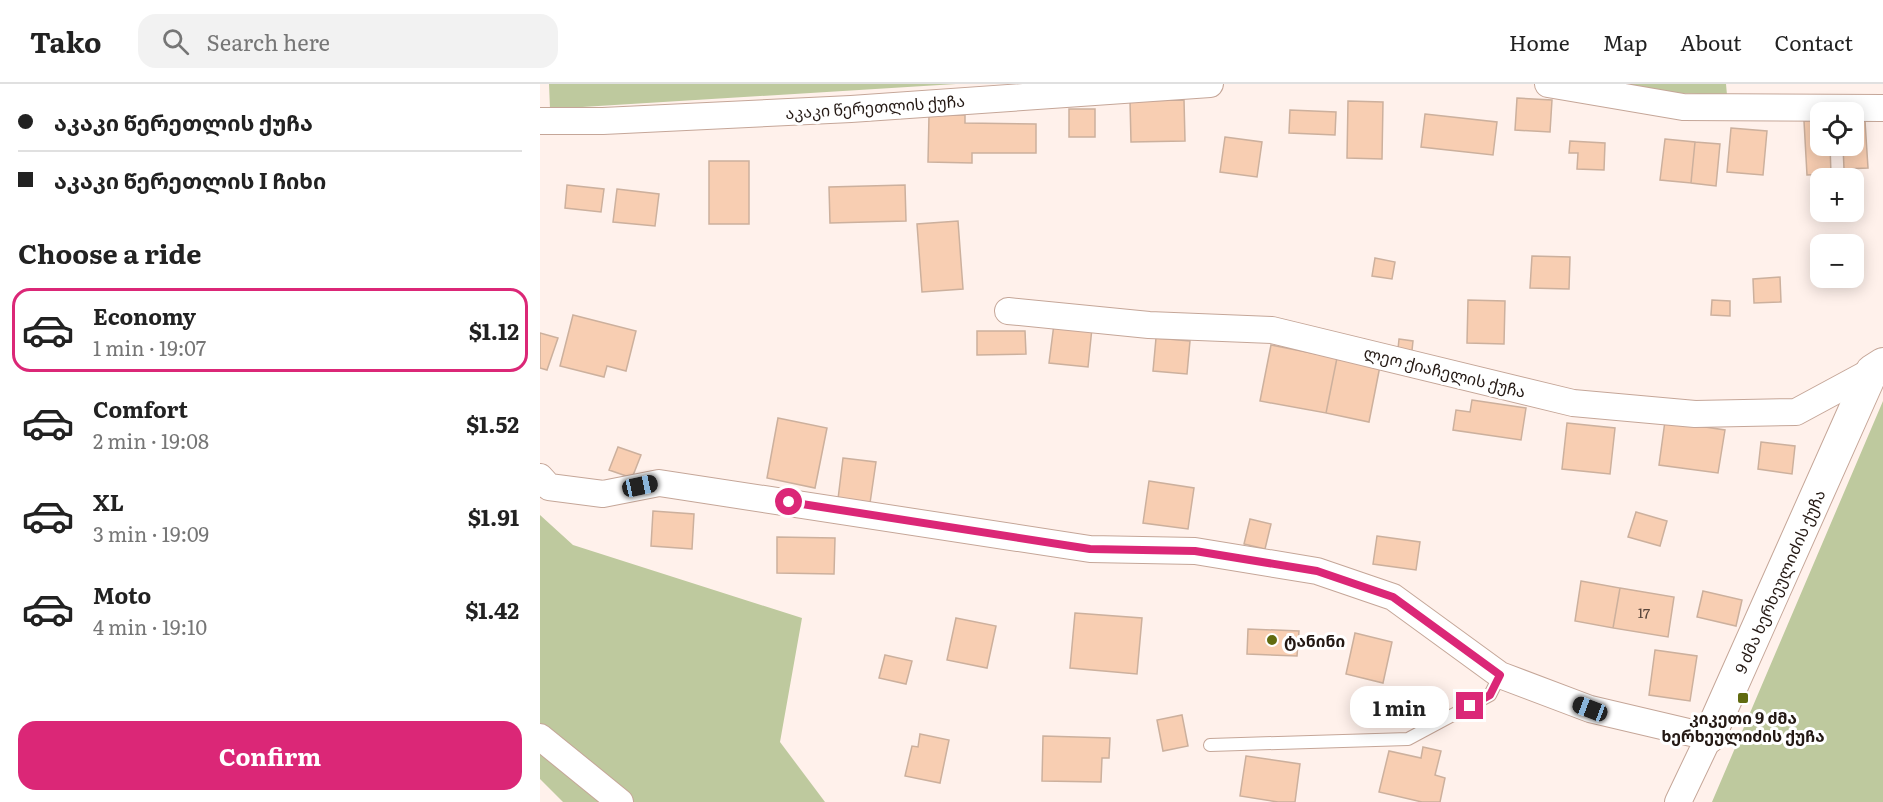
<!DOCTYPE html>
<meta charset="utf-8">
<style>
:root{--surface:#fff;--page:#f2f2f2;--text:#222;--muted:#767676;--line:#e0e0e0;--accent:#db2777}
body{margin:0;font-family:Literata,"Noto Sans Georgian",serif;background:var(--page);color:var(--text);height:100vh;display:flex;flex-direction:column;font-size:22px;white-space:nowrap}
*{box-sizing:border-box;margin:0}
p{font-size:20px;color:var(--muted)}
.icon{flex:none;width:33px;height:33px;fill:none;stroke:currentColor;stroke-width:2;stroke-linecap:round;stroke-linejoin:round}
.map{position:relative;flex:1;overflow:hidden}
.drawer{display:flex;flex-direction:column;background:var(--surface);width:540px}
.drawer>*{flex:none}
.top-card{display:grid;align-content:center;height:132px;padding:0 18px;background:var(--surface)}
.buttons{position:absolute;left:1270px;top:18px;display:grid;gap:12px}
.buttons a{display:grid;place-items:center;width:54px;height:54px;border-radius:12px;background:var(--surface);box-shadow:0 3px 15px #0003;font-size:30px}
.end{position:absolute;width:27px;height:27px;margin:-14px;border:8px solid #db2777;background:#fff;box-shadow:0 0 0 3px #fff}
.from{border-radius:50%}
.bubble{position:absolute;height:42px;border-radius:18px;background:var(--surface);box-shadow:0 3px 15px #0003;font-size:20px;font-weight:700;line-height:42px;text-align:center}
.car{position:absolute;width:18px;height:36px;margin:-18px -9px;border-radius:8px;box-shadow:0 0 4px 2px #0007;background:linear-gradient(#222 24%,#8ab4d8 0 40%,#222 0 76%,#8ab4d8 0 86%,#222 0)}
.top-card b{display:flex;align-items:center;gap:21px;height:57px;font-size:22px}
.top-card b+b{border-top:2px solid var(--line)}
.top-card i{width:15px;height:15px;background:var(--text)}
ul{padding:0;list-style:none}
li{display:flex;align-items:center;gap:18px;height:84px;margin:0 12px 9px;padding:0 6px;border:3px solid transparent;border-radius:18px}
li div{flex:1}
li b{display:block;font-size:22px}
li em{font-style:normal;font-weight:700}
li.current{border-color:var(--accent)}
li>.icon{width:54px;height:54px;stroke-width:1.5}
h2{padding:0 18px;font-size:27px;line-height:72px}
.cta{display:flex;gap:12px;margin-top:auto;padding:12px 18px}
.cta a{flex:1;height:69px;border-radius:18px;background:var(--accent);color:#fff;font-size:24px;font-weight:700;line-height:69px;text-align:center}
header{display:flex;align-items:center;gap:36px;box-sizing:border-box;height:84px;padding:0 30px;background:var(--surface);border-bottom:2px solid var(--line)}
header strong{font-size:28px}
nav{display:flex;gap:33px;margin-inline-start:auto;font-size:21px}
.search{width:420px;height:54px;background:var(--page);display:flex;align-items:center;gap:15px;box-sizing:border-box;padding:0 21px;border-radius:18px;color:var(--muted);font-size:22px}
main{display:flex;flex:1;min-height:0}
.map>svg:first-child{display:block}
</style>
<header>
<strong>Tako</strong>
<div class="search"><svg class="icon" aria-label="search" viewBox="0 0 24 24"><circle cx="10" cy="10" r="6"/><path d="M15 15l6 6"/></svg>Search here</div>
<nav><a>Home</a><a>Map</a><a>About</a><a>Contact</a></nav>
</header>
<main>
<section class="drawer">
<div class="top-card">
<b><i class="from"></i>აკაკი წერეთლის ქუჩა</b>
<b><i></i>აკაკი წერეთლის I ჩიხი</b>
</div>
<h2>Choose a ride</h2>
<ul>
<li class="current"><svg class="icon" aria-label="car" viewBox="0 0 24 24"><path d="M5 17H2v-5l4-1 3-4h7l3 4 3 1v5h-3M9 17h6M6 11h13"/><circle cx="7" cy="17" r="2"/><circle cx="17" cy="17" r="2"/></svg><div><b>Economy</b><p>1 min · 19:07</p></div><em>$1.12</em></li>
<li><svg class="icon" aria-label="car" viewBox="0 0 24 24"><path d="M5 17H2v-5l4-1 3-4h7l3 4 3 1v5h-3M9 17h6M6 11h13"/><circle cx="7" cy="17" r="2"/><circle cx="17" cy="17" r="2"/></svg><div><b>Comfort</b><p>2 min · 19:08</p></div><em>$1.52</em></li>
<li><svg class="icon" aria-label="car" viewBox="0 0 24 24"><path d="M5 17H2v-5l4-1 3-4h7l3 4 3 1v5h-3M9 17h6M6 11h13"/><circle cx="7" cy="17" r="2"/><circle cx="17" cy="17" r="2"/></svg><div><b>XL</b><p>3 min · 19:09</p></div><em>$1.91</em></li>
<li><svg class="icon" aria-label="car" viewBox="0 0 24 24"><path d="M5 17H2v-5l4-1 3-4h7l3 4 3 1v5h-3M9 17h6M6 11h13"/><circle cx="7" cy="17" r="2"/><circle cx="17" cy="17" r="2"/></svg><div><b>Moto</b><p>4 min · 19:10</p></div><em>$1.42</em></li>
</ul>
<div class="cta"><a>Confirm</a></div>
</section>
<div class="map">
<svg width="1343" height="718" viewBox="0 0 1343 718">
<rect width="100%" height="100%" fill="#fff1eb"/>
<path fill="#bec99e" d="M9,0H416L10,25Z
M1058,0H1186L1187,11L1132,9Z
M1343,317V718H1172Z
M0,431L33,461L262,534L240,658L285,718H23L0,695Z"/>
<path fill="#f8ceb2" stroke="#ccb09d" stroke-width="1.5" d="M977,14L1012,16L1010,48L975,46Z
M644,16L645,57L591,58L590,17Z
M808,17L843,18L842,75L807,74Z
M529,25H555V53H529Z
M750,26L796,28L795,51L749,49Z
M885,30L957,38L953,71L881,63Z
M389,31H425V39L496,40V69H432V79L388,78Z
M1281,36V62H1290L1291,90L1267,91L1264,37Z
M1325,37L1328,84L1304,85L1303,62H1314V38Z
M1191,44L1227,47L1223,91L1187,88Z
M685,53L722,58L717,93L680,88Z
M1125,55L1155,58L1151,99L1120,96Z
M1030,57L1065,59L1064,86L1037,85L1038,69H1029Z
M1155,58L1180,60L1176,102L1151,99Z
M169,77H209V140H169Z
M27,101L64,105L61,128L25,124Z
M365,101L366,137L290,139L289,103Z
M77,105L119,110L115,142L73,138Z
M418,137L423,205L382,208L377,140Z
M992,172L1030,173L1029,205L990,204Z
M835,174L855,178L852,195L832,192Z
M1240,193L1241,218L1214,219L1213,195Z
M928,216L965,217L964,260L927,259Z
M1172,216L1190,217V232L1171,231Z
M33,231L96,247L86,287L67,282L64,293L20,282Z
M514,240L552,244L548,283L509,279Z
M437,247H485L486,270L437,271Z
M0,249L18,254L7,286L0,284Z
M616,254L650,257L647,290L613,287Z
M859,255L873,257L871,276L857,275Z
M731,261L797,274L786,329L720,317Z
M797,274L840,282L829,338L786,329Z
M932,316L986,324L981,356L913,346L916,326L930,328Z
M238,334L287,344L275,404L227,394Z
M1125,337L1185,346L1178,389L1119,381Z
M1027,339L1075,344L1070,390L1022,385Z
M1221,358L1255,362L1252,390L1218,385Z
M78,363L101,371L92,394L69,386Z
M303,374L336,378L330,419L298,415Z
M609,397L654,404L648,445L603,439Z
M113,427L154,430L152,465L111,462Z
M1096,428L1127,437L1120,462L1088,453Z
M710,435L731,440L725,465L704,460Z
M837,452L880,458L876,486L833,480Z
M237,453L295,454L294,490L237,489Z
M1041,497L1080,504L1073,544L1035,537Z
M1080,504L1134,513L1128,553L1073,544Z
M1163,507L1202,516L1196,542L1157,533Z
M535,529L602,534L597,590L530,584Z
M416,534L456,542L447,584L407,576Z
M708,545L759,547L757,572L707,570Z
M815,549L852,558L843,599L806,590Z
M1115,566L1157,572L1150,617L1109,611Z
M345,571L372,577L366,600L339,594Z
M642,631L648,662L623,667L617,636Z
M380,650L409,656L400,699L365,692L372,662L378,663Z
M503,652L570,654L569,674H562L561,698L502,697Z
M883,663L901,667L895,691L905,694L900,718H882L839,708L849,667L881,674Z
M706,672L760,680L755,718H738L700,712Z"/>
<g fill="none" stroke-linecap="round" stroke-linejoin="round">
<defs>
<path id="service" d="M670,661L868,655L950,611L960,591"/>
<path id="minor" d="M1008,0L1143,23L1343,24
M0,37H63L311,25L670,0
M468,227L609,241L732,246L1033,319L1155,330L1256,328L1332,287
M0,393L9,403L63,410L119,399L550,465L655,467L777,487L853,513L960,591L1050,625L1169,653L1138,718
M0,653L80,718"/>
<path id="tertiary" d="M1169,653L1332,287L1343,280"/>
</defs>
<use href="#service" stroke="#c5a698" stroke-width="14"/>
<use href="#minor" stroke="#c5a698" stroke-width="28"/>
<use href="#tertiary" stroke="#c5a698" stroke-width="34"/>
<use href="#service" stroke="#fff" stroke-width="12"/>
<use href="#minor" stroke="#fff" stroke-width="26"/>
<use href="#tertiary" stroke="#fff" stroke-width="32"/>
</g>
<g fill="none" stroke-linecap="round" stroke-linejoin="round">
<path stroke="#db2777" stroke-width="8" d="M249,418L550,465L655,467L777,487L853,513L960,591L950,611L930,622"/>
</g>
<g fill="#616b10" stroke="#fff" stroke-width="2">
<circle cx="732" cy="556" r="6"/>
<rect x="1197" y="608" width="12" height="12" rx="3"/>
</g>
<g text-anchor="middle" dominant-baseline="central" stroke-width="6" stroke-linejoin="round" paint-order="stroke">
<g font-size="14" fill="#59463c">
<text x="1104" y="528">17</text>
</g>
<g font-size="16" fill="#241914" stroke="#fff">
<text transform="translate(335 22) rotate(-4)">აკაკი წერეთლის ქუჩა</text>
<text transform="translate(905 287) rotate(14)">ლეო ქიაჩელის ქუჩა</text>
<text transform="translate(1239 497) rotate(-66)">9 ძმა ხერხეულიძის ქუჩა</text>
</g>
<g font-size="16" font-weight="bold" fill="#241914" stroke="#fff" text-anchor="start">
<text x="744" y="556">ტანინი</text>
<text x="1203" y="633" text-anchor="middle">კიკეთი 9 ძმა<tspan x="1203" dy="18">ხერხეულიძის ქუჩა</tspan></text>
</g>
</g>
</svg>
<div class="buttons">
<a><svg class="icon" aria-label="locate" viewBox="0 0 24 24"><circle cx="12" cy="12" r="6"/><path d="M12 2v4M12 18v4M2 12h4M18 12h4"/></svg></a>
<a>+</a>
<a>−</a>
</div>
<i class="end from" style="left:249px;top:418px"></i>
<i class="end" style="left:930px;top:622px"></i>
<div class="bubble" style="left:810px;top:602px;width:99px">1 min</div>
<i class="car" style="left:100px;top:402px;rotate:78deg"></i>
<i class="car" style="left:1050px;top:625px;rotate:291deg"></i>
</div>
</main>
